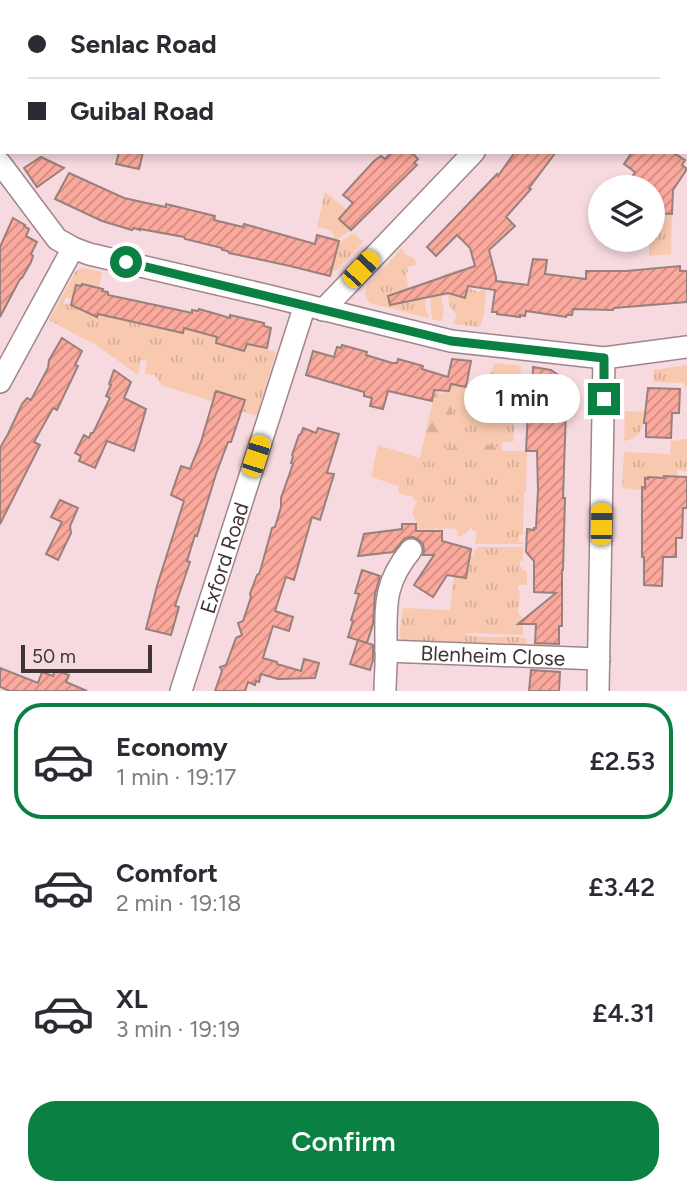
<!DOCTYPE html>
<meta charset="utf-8">
<style>
:root{--surface:#fff;--page:#f7f7f7;--text:#2b2b33;--muted:#7c7c81;--line:#e1e1e2;--accent:#0b8043}
body{margin:0;font-family:Figtree,sans-serif;background:var(--page);color:var(--text);height:100vh;display:flex;flex-direction:column;font-size:26px;white-space:nowrap}
*{box-sizing:border-box;margin:0}
p{font-size:23px;color:var(--muted)}
.icon{flex:none;width:38px;height:38px;fill:none;stroke:currentColor;stroke-width:2;stroke-linecap:round;stroke-linejoin:round}
.map{position:relative;height:691px;overflow:hidden}
.details{display:flex;flex-direction:column;background:var(--surface);flex:1}
.details>*{flex:none}
.banner{position:absolute;left:0px;top:0px;width:688px;height:154px;box-shadow:0 4px 10px #0003;display:grid;align-content:center;height:154px;padding:0 28px;background:var(--surface)}
.fabs{position:absolute;left:588px;top:175px;display:grid;gap:14px}
.fabs a{display:grid;place-items:center;width:77px;height:77px;border-radius:50%;background:var(--surface);box-shadow:0 4px 10px #0003;font-size:35px}
.scale{position:absolute;left:21px;bottom:18px;width:131px;box-sizing:border-box;padding-left:7px;border:4px solid #3f3436;border-top:0;font-size:19px;line-height:24px;white-space:nowrap;color:#3f3436;-webkit-text-stroke:5px #f6dadf;paint-order:stroke}
.end{position:absolute;width:32px;height:32px;margin:-16px;border:9px solid #0b8043;background:#fff;box-shadow:0 0 0 4px #fff}
.from{border-radius:50%}
.bubble{position:absolute;height:49px;border-radius:24px;background:var(--surface);box-shadow:0 4px 10px #0003;font-size:23px;font-weight:600;line-height:49px;text-align:center}
.car{position:absolute;width:21px;height:42px;margin:-21px -10px;border-radius:9px;box-shadow:0 0 5px 2px #0007;background:linear-gradient(#f5c518 24%,#345 0 40%,#f5c518 0 76%,#345 0 86%,#f5c518 0)}
.banner b{display:flex;align-items:center;gap:24px;height:66px;font-size:26px}
.banner b+b{border-top:2px solid var(--line)}
.banner i{width:18px;height:18px;background:var(--text)}
ul{padding:12px 0 0;list-style:none}
li{display:flex;align-items:center;gap:21px;height:116px;margin:0 14px 10px;padding:0 14px;border:4px solid transparent;border-radius:28px}
li div{flex:1}
li b{display:block;font-size:26px}
li em{font-style:normal;font-weight:600}
li.active{border-color:var(--accent)}
li>.icon{width:63px;height:63px;stroke-width:1.5}
.button{display:flex;gap:14px;margin-top:auto;padding:14px 28px}
.button a{flex:1;height:80px;border-radius:28px;background:var(--accent);color:#fff;font-size:28px;font-weight:600;line-height:80px;text-align:center}
.map>svg:first-child{display:block}
</style>
<div class="map">
<svg width="687" height="691" viewBox="0 0 687 691">
<defs>
<pattern id="grass-tufts" width="24" height="20" patternUnits="userSpaceOnUse" patternTransform="scale(1.75)"><rect width="24" height="20" fill="#f8c9ae"/><path d="M3 7l-1-3M5 7V3M7 7l1-3M15 17l-1-3M17 17v-4M19 17l1-3" fill="none" stroke="#d6ad96"/></pattern>
<pattern id="forest-firs" width="22" height="20" patternUnits="userSpaceOnUse" patternTransform="scale(1.75)"><rect width="22" height="20" fill="#f8c9ae"/><path d="M5 1l3.5 6h-7zM16 11l3.5 6h-7z" fill="#d6ad96"/></pattern>
<pattern id="building-hatch" width="6" height="6" patternUnits="userSpaceOnUse" patternTransform="scale(1.75)"><rect width="6" height="6" fill="#fca99d"/><path d="M-1 1l2-2M0 6l6-6M5 7l2-2" fill="none" stroke="#cd8a81"/></pattern>
</defs>
<rect width="100%" height="100%" fill="#f6dadf"/>
<path fill="url(#grass-tufts)" d="M325,192L347,210L338,219L351,230L336,240L333,239L334,235C331,229 323,228 317,227Z
M653,213L672,214L671,254L649,256V269V240H653Z
M354,233L363,242L336,271L332,268L339,243Z
M402,248L405,254C411,257 416,258 416,265L407,267L408,272L406,273L410,301L424,299L426,301L425,307L429,318L373,304C365,300 364,294 367,286Z
M82,268L102,272L99,287L82,284L81,286L76,285L72,299L66,297L64,303L104,313L105,316L135,322L173,325L276,352L257,416L161,385L155,375L145,374L147,361L141,360L138,375L92,342L84,339L49,320L76,271Z
M461,269L469,277L468,288L479,292L481,291L483,288H486L484,314L480,327L453,324L457,315L450,307L448,295L441,297L444,310L442,320L440,321L432,319V317L430,296L440,279V276Z
M495,363L521,366L519,383L524,384L523,397L514,396L511,413L528,416V418L515,417L513,442H502L501,451H527L526,491H524L523,535H519V542H523V544H475L477,532L472,530V527L460,537L458,536L456,529L447,528L440,530L437,528L431,530L417,529V524L412,512L417,502L411,495L408,496L399,493L398,487L405,484L378,449L379,446L407,455L411,464L413,456L420,458L431,410L440,409L446,383L483,389Z
M687,365V387H685L683,383L653,382L654,370Z
M625,411L647,412L645,414C644,428 639,439 624,441Z
M681,439H687V472L677,469V479L672,476H664V478L648,477L645,479V488H642V490L622,488L624,452L670,454L671,441L681,440Z
M477,547H523V561H520V567L527,572V585H518V590L520,591L518,613L523,618V635L466,633V635C486,639 506,635 526,638L527,644H543V648L410,646V641L402,640L399,635L403,608L450,610L456,556H474V550H477Z"/>
<path fill="url(#forest-firs)" d="M435,391C446,394 454,405 452,417L448,420H435L439,426L443,435L440,440V448L452,449L465,443L480,448C490,443 492,446 502,449L501,451H433L430,462L420,459Z
M488,402L497,405L505,404C509,408 510,416 509,422C498,429 490,431 480,422L481,419L478,414V411Z"/>
<path fill="#f8c9ae" d="M378,445L413,456L405,488L371,477Z"/>
<path fill="url(#building-hatch)" stroke="#99807c" stroke-width="2" d="M119,152H143L139,169L116,164Z
M392,152H411L418,159L414,163L417,165L351,230L339,219L353,203L343,195L374,161L381,156L385,159Z
M515,152H556L529,188L531,189L506,217L515,226L489,250L496,277V281L528,285L533,259L547,260L545,274L586,279V271H626L680,266V271H687V302L614,308L613,310L573,309L572,315H567L566,317L526,311L525,316L520,315V317L497,314V312H492L495,290L468,286L465,298L448,293L390,305L388,296L475,266L470,248L457,235L436,256L427,247L497,174L498,176Z
M632,152H672L685,160L682,165L687,169L673,190L672,214L653,213V187H646L632,177L635,172L624,164Z
M41,157L64,168L37,187L24,168Z
M69,173L124,198L151,204L166,207V204L215,216L214,220L243,227L244,224L315,244L317,235L339,241L330,276L290,266L229,253L228,251L222,250V248L185,239L184,237L140,229V230L134,228L132,230L102,221L55,199Z
M13,218L25,225L24,226L29,229L26,236L37,242L31,254L33,256L31,262L22,278L20,279L0,317V247Z
M82,284L103,289L102,291L108,292V295L160,306L192,313V310L198,311L199,309L230,318V315L264,323V326L271,328L267,348L247,344L244,351L216,343L217,337L184,328L183,333L98,314L97,317L71,305L76,285L81,286Z
M62,338L82,351L75,365L78,366L57,410L53,408L34,442L40,445L0,524V448L8,434L22,404L27,398L31,400L48,368L49,360Z
M342,345L367,352L366,355L392,363H397L398,359L423,366L422,369L448,377L452,359L471,361L466,387L451,384L449,391L434,390L432,401L388,391L383,409L370,406L372,398L364,396V392L306,375L313,351L334,357L337,347L341,348Z
M533,367L551,370L567,381L563,498H565L563,570H562V626H559V644L535,643L536,624H518L556,593L534,592V561L526,552L527,529L534,530V528H536L538,490L537,451H526L528,412H529L530,401H532Z
M114,370L131,382L124,398L146,409L134,451L107,441L95,468L79,461L81,456L75,453L84,435L89,438L91,433H93L110,398L106,396L111,385L109,384Z
M648,388L680,389L679,413H672L671,438L646,437V423H644Z
M216,391L245,400L231,442H228L216,474L197,536L195,535L187,561L190,562L175,606L179,607L171,635L146,629L157,586L184,501L171,495L181,466L190,469L201,442Z
M303,428L316,433L318,428L339,434L327,473L334,474L320,520L312,517L294,580L286,577L275,611L293,617L289,631L273,626L263,658L277,662V664L301,671L304,659L319,663L315,678L278,679L261,674L259,682L256,681L255,685L248,682L245,691H215L222,671L220,667L226,665L236,638L242,635L238,623L243,621L251,597L250,594L257,575L259,574L261,568L272,528L275,527L281,507V498L293,464L291,463L293,457L292,455L299,435L301,434Z
M664,476L687,477V508H683L682,538H676V557H663L662,586L644,585V557H642V487L645,488V478L648,479V477L664,478Z
M60,500L78,508L70,526L71,533L58,560L46,554L62,522L51,517Z
M402,524H416V531H442V541L471,549L466,578L447,575L433,597L414,585L434,555H423L424,551L423,544L419,540L413,537L405,538L393,552L358,556L364,534L402,529Z
M362,570L380,576L375,594L373,624L367,643L348,637L353,621L351,620L359,594L355,593Z
M358,640L373,645V660L370,670L350,664Z
M0,668L38,683L42,672L53,676L55,670L69,675L66,682L87,691H10L0,687Z
M531,670L560,672L559,691H529Z"/>
<g fill="none" stroke-linecap="round" stroke-linejoin="round">
<defs>
<g id="minor">
<path d="M75,2L78,0"/>
<path d="M580,2L581,0"/>
<path d="M0,56L2,54"/>
<path d="M686,117L687,118"/>
<path d="M0,163L57,239L73,248L89,254L265,295L451,341L604,358L687,347"/>
<path d="M323,310L474,152"/>
<path d="M0,382L73,248"/>
<path id="s1" d="M386,651L599,659"/>
<path id="s2" d="M181,691L305,305"/>
<path d="M385,691C385,676 387,662 386,647C386,606 383,584 411,550"/>
<path d="M598,691L604,358"/>
</g>
</defs>
<use href="#minor" stroke="#a0868b" stroke-width="24"/>
<use href="#minor" stroke="#fff" stroke-width="21"/>
</g>
<g fill="none" stroke-linecap="round" stroke-linejoin="round">
<path stroke="#0b8043" stroke-width="9" d="M126,262L451,341L604,358V399"/>
</g>
<g text-anchor="middle" dominant-baseline="central" stroke-width="7" stroke-linejoin="round" paint-order="stroke">
<g font-size="21" fill="#3f3436" stroke="#f6dadf">
<text stroke="none"><textPath href="#s2" startOffset="140">Exford Road</textPath></text>
<text stroke="none"><textPath href="#s1" startOffset="107">Blenheim Close</textPath></text>
</g>
</g>
</svg>
<div class="fabs">
<a><svg class="icon" aria-label="layers" viewBox="0 0 24 24"><path d="M12 4l9 5-9 5-9-5zM3 14l9 5 9-5"/></svg></a>
</div>
<div class="scale">50 m</div>
<i class="end from" style="left:126px;top:262px"></i>
<i class="end" style="left:604px;top:399px"></i>
<div class="bubble" style="left:464px;top:374px;width:116px">1 min</div>
<i class="car" style="left:361px;top:269px;rotate:43deg"></i>
<i class="car" style="left:256px;top:456px;rotate:18deg"></i>
<i class="car" style="left:601px;top:524px;rotate:1deg"></i>
<div class="banner">
<b><i class="from"></i>Senlac Road</b>
<b><i></i>Guibal Road</b>
</div>
</div>
<section class="details">
<ul>
<li class="active"><svg class="icon" aria-label="car" viewBox="0 0 24 24"><path d="M5 17H2v-5l4-1 3-4h7l3 4 3 1v5h-3M9 17h6M6 11h13"/><circle cx="7" cy="17" r="2"/><circle cx="17" cy="17" r="2"/></svg><div><b>Economy</b><p>1 min · 19:17</p></div><em>£2.53</em></li>
<li><svg class="icon" aria-label="car" viewBox="0 0 24 24"><path d="M5 17H2v-5l4-1 3-4h7l3 4 3 1v5h-3M9 17h6M6 11h13"/><circle cx="7" cy="17" r="2"/><circle cx="17" cy="17" r="2"/></svg><div><b>Comfort</b><p>2 min · 19:18</p></div><em>£3.42</em></li>
<li><svg class="icon" aria-label="car" viewBox="0 0 24 24"><path d="M5 17H2v-5l4-1 3-4h7l3 4 3 1v5h-3M9 17h6M6 11h13"/><circle cx="7" cy="17" r="2"/><circle cx="17" cy="17" r="2"/></svg><div><b>XL</b><p>3 min · 19:19</p></div><em>£4.31</em></li>
</ul>
<div class="button"><a>Confirm</a></div>
</section>
